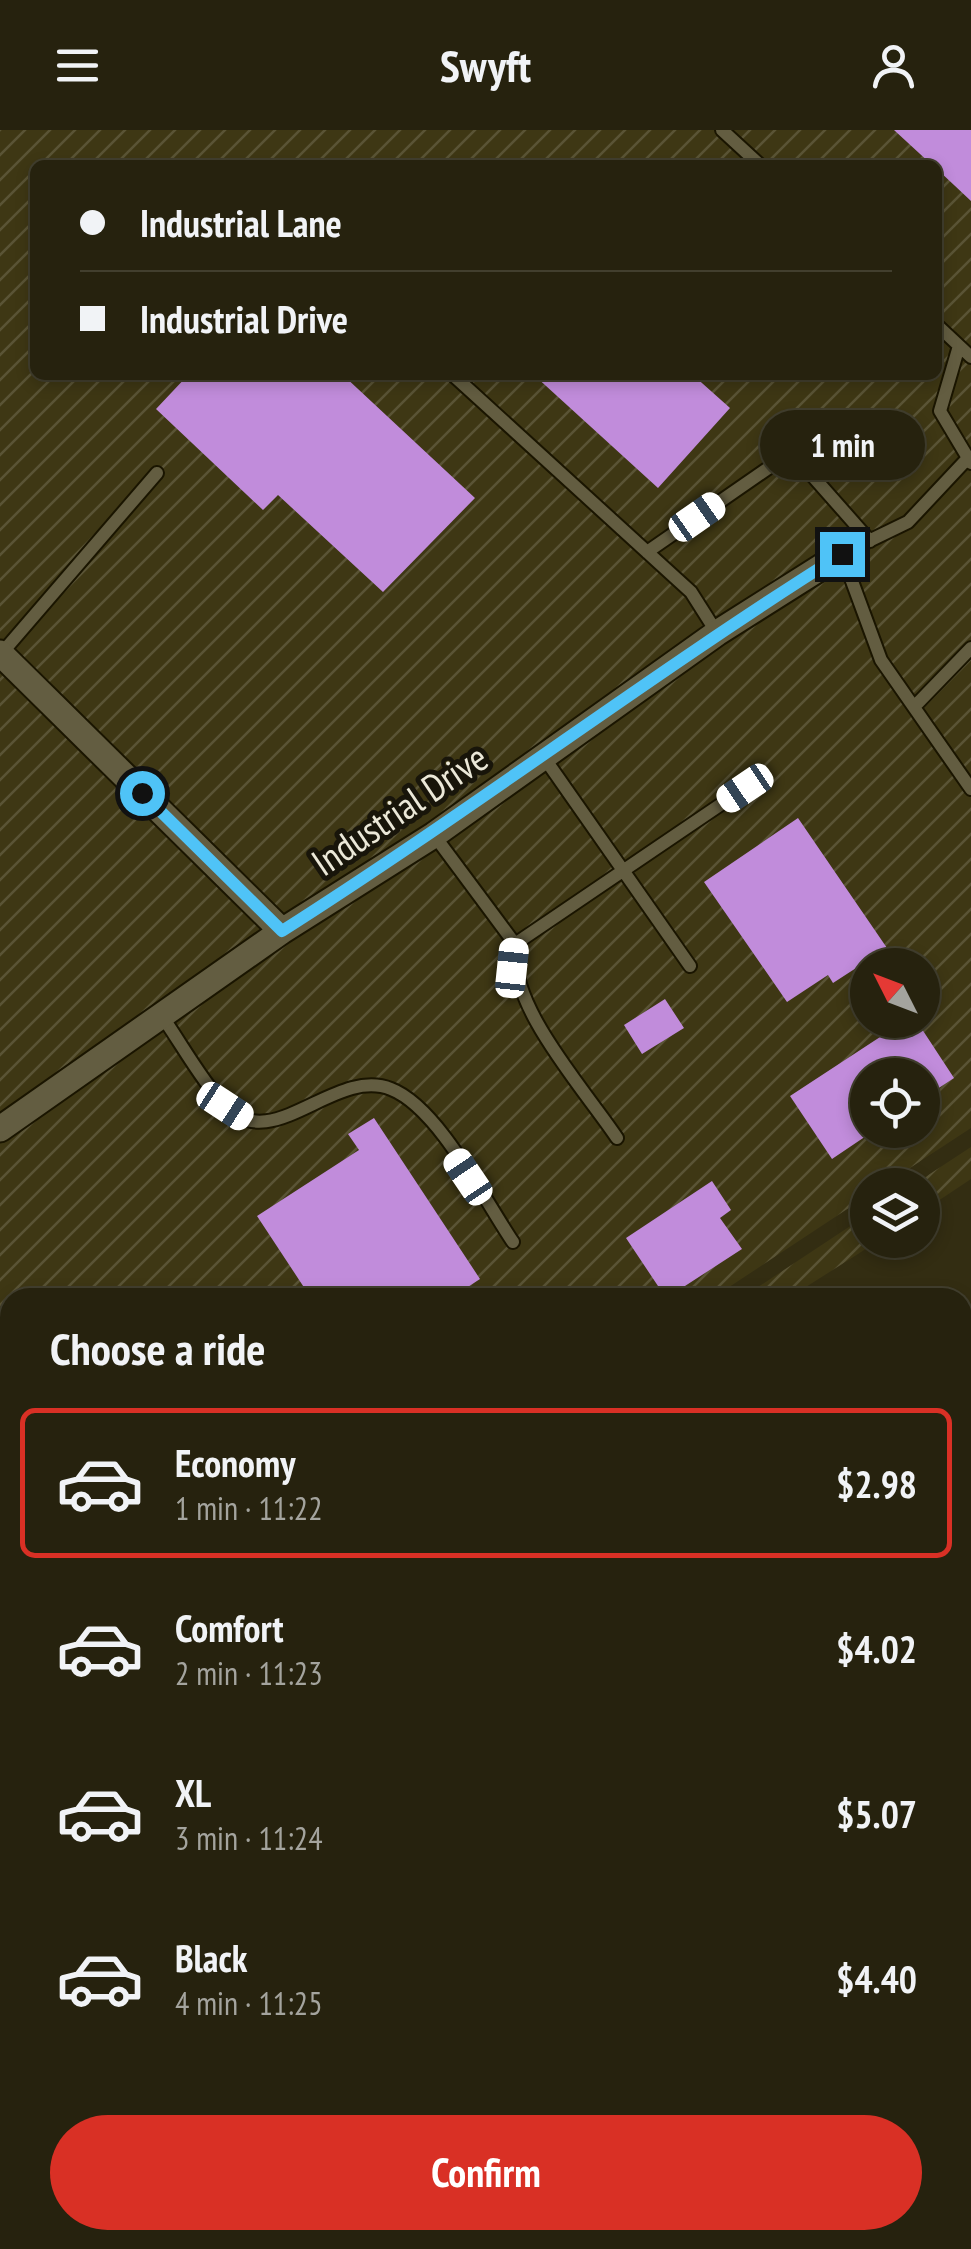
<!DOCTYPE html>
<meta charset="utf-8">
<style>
:root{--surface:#26220e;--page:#2e2a17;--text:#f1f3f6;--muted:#a4a49e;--line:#423f2e;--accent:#d93025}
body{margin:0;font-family:"PT Sans Narrow",sans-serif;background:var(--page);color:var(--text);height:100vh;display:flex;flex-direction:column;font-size:38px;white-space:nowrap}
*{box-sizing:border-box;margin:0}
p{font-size:32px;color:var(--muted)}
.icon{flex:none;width:55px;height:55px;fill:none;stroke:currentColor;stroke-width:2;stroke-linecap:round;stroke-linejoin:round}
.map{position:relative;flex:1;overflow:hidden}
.sheet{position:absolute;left:0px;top:1158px;width:972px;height:962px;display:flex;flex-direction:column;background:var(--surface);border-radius:30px 30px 0 0;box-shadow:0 5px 15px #0003,0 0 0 2px var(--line)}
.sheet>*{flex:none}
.banner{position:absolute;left:30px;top:30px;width:912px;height:220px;border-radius:15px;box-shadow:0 5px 15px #0003,0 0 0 2px var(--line);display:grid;align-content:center;height:220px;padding:0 50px;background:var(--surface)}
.needle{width:65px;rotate:312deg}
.controls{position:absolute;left:850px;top:818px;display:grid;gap:20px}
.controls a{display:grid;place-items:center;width:90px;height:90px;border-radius:50%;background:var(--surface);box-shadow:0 5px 15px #0003,0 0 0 2px var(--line);font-size:50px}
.end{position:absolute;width:45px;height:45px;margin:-22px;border:12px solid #4fc3f7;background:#111;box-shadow:0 0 0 5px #111}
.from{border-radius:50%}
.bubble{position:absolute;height:70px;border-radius:35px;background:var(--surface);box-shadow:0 5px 15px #0003,0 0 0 2px var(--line);font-size:32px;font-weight:700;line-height:70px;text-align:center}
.car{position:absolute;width:30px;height:60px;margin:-30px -15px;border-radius:12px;box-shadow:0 0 8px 2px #0007;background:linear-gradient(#fff 24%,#345 0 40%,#fff 0 76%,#345 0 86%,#fff 0)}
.banner b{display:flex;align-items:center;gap:35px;height:95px;font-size:38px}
.banner b+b{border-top:2px solid var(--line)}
.banner i{width:25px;height:25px;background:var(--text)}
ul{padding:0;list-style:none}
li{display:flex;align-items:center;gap:30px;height:150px;margin:0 20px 15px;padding:0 30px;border:5px solid transparent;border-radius:15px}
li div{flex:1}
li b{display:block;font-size:38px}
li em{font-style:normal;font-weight:700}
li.current{border-color:var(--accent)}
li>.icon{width:90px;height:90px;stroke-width:1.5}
h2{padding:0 50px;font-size:45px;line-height:120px}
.button{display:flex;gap:20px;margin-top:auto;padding:20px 50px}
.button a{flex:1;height:115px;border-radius:60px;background:var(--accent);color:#fff;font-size:40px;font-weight:700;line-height:115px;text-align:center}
header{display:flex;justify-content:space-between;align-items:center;height:130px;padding:0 50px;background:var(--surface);font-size:45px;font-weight:700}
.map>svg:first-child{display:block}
</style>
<header><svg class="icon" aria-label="menu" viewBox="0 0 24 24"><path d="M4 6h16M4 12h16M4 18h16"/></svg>Swyft<svg class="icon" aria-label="person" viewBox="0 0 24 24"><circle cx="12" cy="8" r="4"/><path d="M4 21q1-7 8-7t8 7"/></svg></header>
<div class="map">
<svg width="971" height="2119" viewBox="0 0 971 2119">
<defs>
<pattern id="industrial-furrows" width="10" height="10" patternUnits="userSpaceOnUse" patternTransform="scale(2.5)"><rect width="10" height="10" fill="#3e3714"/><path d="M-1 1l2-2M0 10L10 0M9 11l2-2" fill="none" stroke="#5a5435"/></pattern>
<pattern id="wetland-marsh" width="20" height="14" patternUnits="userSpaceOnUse" patternTransform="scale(2.5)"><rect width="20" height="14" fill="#27450a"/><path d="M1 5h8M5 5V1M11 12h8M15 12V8" fill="none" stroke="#46602d"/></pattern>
<pattern id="water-rules" width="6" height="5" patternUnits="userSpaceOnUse" patternTransform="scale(2.5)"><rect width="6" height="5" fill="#0b1d20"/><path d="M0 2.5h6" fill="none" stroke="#2f3e40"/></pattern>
</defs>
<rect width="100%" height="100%" fill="#332d12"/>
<path fill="url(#industrial-furrows)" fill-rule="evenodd" d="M0,0H971V998L884,1055H868L867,1066L714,1167L10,1168V1273L0,1264ZM35,35H938V245H35ZM868,835H922V890H868ZM868,945H922V1000H868Z
M971,1017V1049L923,1081L922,1055H913Z
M867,1085L868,1110H879L858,1124L790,1167H743Z"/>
<path fill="#27450a" d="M0,1296L10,1305V1567L0,1575Z"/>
<path fill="url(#wetland-marsh)" d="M10,1587V1754L0,1760V1595Z
M963,2052L971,2061V2119H809L822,2110H962Z"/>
<path fill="url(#water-rules)" d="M971,1338V1636L963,1642L962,1344Z
M10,2007V2110H283L270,2119H0V2014Z"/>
<path fill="#c18cdb" d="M894,0H971V71L938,40V35H932Z
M188,245H343L475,368L383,462L278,365L263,380L156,279Z
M534,245H693L730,278L658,358Z
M798,688L887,818L833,853L828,845L787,872L704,752Z
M665,869L684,898L642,924L624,895Z
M906,890H916L954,948L922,969V945H868V1000H875L832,1029L790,966Z
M374,988L480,1149L451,1168H311L257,1086L359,1020L348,1004Z
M712,1051L731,1080L720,1088L742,1119L685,1156L691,1164L686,1168L676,1161L666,1168L626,1108Z"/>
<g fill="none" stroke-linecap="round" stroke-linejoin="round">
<defs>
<path id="service" d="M722,0L760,35
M938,196L971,227
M959,216L940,281L971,333
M453,245L691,462L717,503
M968,328L908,392L842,424L881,530L971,659
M647,422L780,330L802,334L870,411
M1,524L157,343
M914,577L971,518
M543,626L690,836
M434,705L515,814L745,658
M515,814C508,876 582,956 617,1008
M162,886C182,915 200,948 223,974C271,1029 334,936 391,959C438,977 485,1071 513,1112"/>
<path id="minor" d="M0,523L282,801
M0,999L282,801L434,705L717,503L842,424"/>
</defs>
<use href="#service" stroke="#1a1500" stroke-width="16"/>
<use href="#minor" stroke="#1a1500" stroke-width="29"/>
<use href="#service" stroke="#635d41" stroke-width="12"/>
<use href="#minor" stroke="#635d41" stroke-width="25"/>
</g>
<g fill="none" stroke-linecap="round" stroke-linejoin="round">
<path stroke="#4fc3f7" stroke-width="12" d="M142,663L282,801C472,680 651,544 842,424"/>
</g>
<g text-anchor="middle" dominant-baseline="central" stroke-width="10" stroke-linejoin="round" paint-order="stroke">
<g font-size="38" fill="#ebe8d8" stroke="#18150a">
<text transform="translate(399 679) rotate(-34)">Industrial Drive</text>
</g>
</g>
</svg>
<div class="controls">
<a><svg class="needle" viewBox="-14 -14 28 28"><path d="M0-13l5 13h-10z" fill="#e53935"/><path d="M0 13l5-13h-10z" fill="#a4a49e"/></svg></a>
<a><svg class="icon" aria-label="locate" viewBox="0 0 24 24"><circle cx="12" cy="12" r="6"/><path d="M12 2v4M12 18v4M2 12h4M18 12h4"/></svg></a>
<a><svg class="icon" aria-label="layers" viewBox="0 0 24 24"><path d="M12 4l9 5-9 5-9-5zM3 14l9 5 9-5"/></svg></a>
</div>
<i class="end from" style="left:142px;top:663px"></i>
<i class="end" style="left:842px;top:424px"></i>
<div class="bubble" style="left:760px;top:280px;width:165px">1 min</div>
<i class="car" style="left:697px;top:387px;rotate:55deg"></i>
<i class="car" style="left:745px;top:658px;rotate:236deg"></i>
<i class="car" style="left:512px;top:838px;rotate:6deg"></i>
<i class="car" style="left:225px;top:976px;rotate:123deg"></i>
<i class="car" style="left:468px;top:1047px;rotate:326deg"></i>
<div class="banner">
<b><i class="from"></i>Industrial Lane</b>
<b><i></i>Industrial Drive</b>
</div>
<section class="sheet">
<h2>Choose a ride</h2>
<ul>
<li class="current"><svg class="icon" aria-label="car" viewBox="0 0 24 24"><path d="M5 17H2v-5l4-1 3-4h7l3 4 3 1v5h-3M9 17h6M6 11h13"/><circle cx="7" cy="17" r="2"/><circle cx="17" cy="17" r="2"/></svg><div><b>Economy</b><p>1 min · 11:22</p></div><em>$2.98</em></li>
<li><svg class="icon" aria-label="car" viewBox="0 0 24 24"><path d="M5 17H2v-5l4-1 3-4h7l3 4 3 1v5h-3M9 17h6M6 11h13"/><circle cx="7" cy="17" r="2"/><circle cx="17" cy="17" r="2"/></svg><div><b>Comfort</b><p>2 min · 11:23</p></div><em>$4.02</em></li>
<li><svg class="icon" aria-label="car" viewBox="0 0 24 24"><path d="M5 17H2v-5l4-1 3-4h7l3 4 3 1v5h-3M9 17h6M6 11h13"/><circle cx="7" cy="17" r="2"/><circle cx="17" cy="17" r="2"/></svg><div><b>XL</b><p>3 min · 11:24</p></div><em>$5.07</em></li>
<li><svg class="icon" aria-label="car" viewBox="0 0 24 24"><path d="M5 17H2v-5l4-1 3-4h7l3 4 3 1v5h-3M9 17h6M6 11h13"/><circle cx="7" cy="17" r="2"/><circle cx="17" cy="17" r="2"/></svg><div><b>Black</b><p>4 min · 11:25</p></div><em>$4.40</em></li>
</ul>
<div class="button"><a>Confirm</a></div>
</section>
</div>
